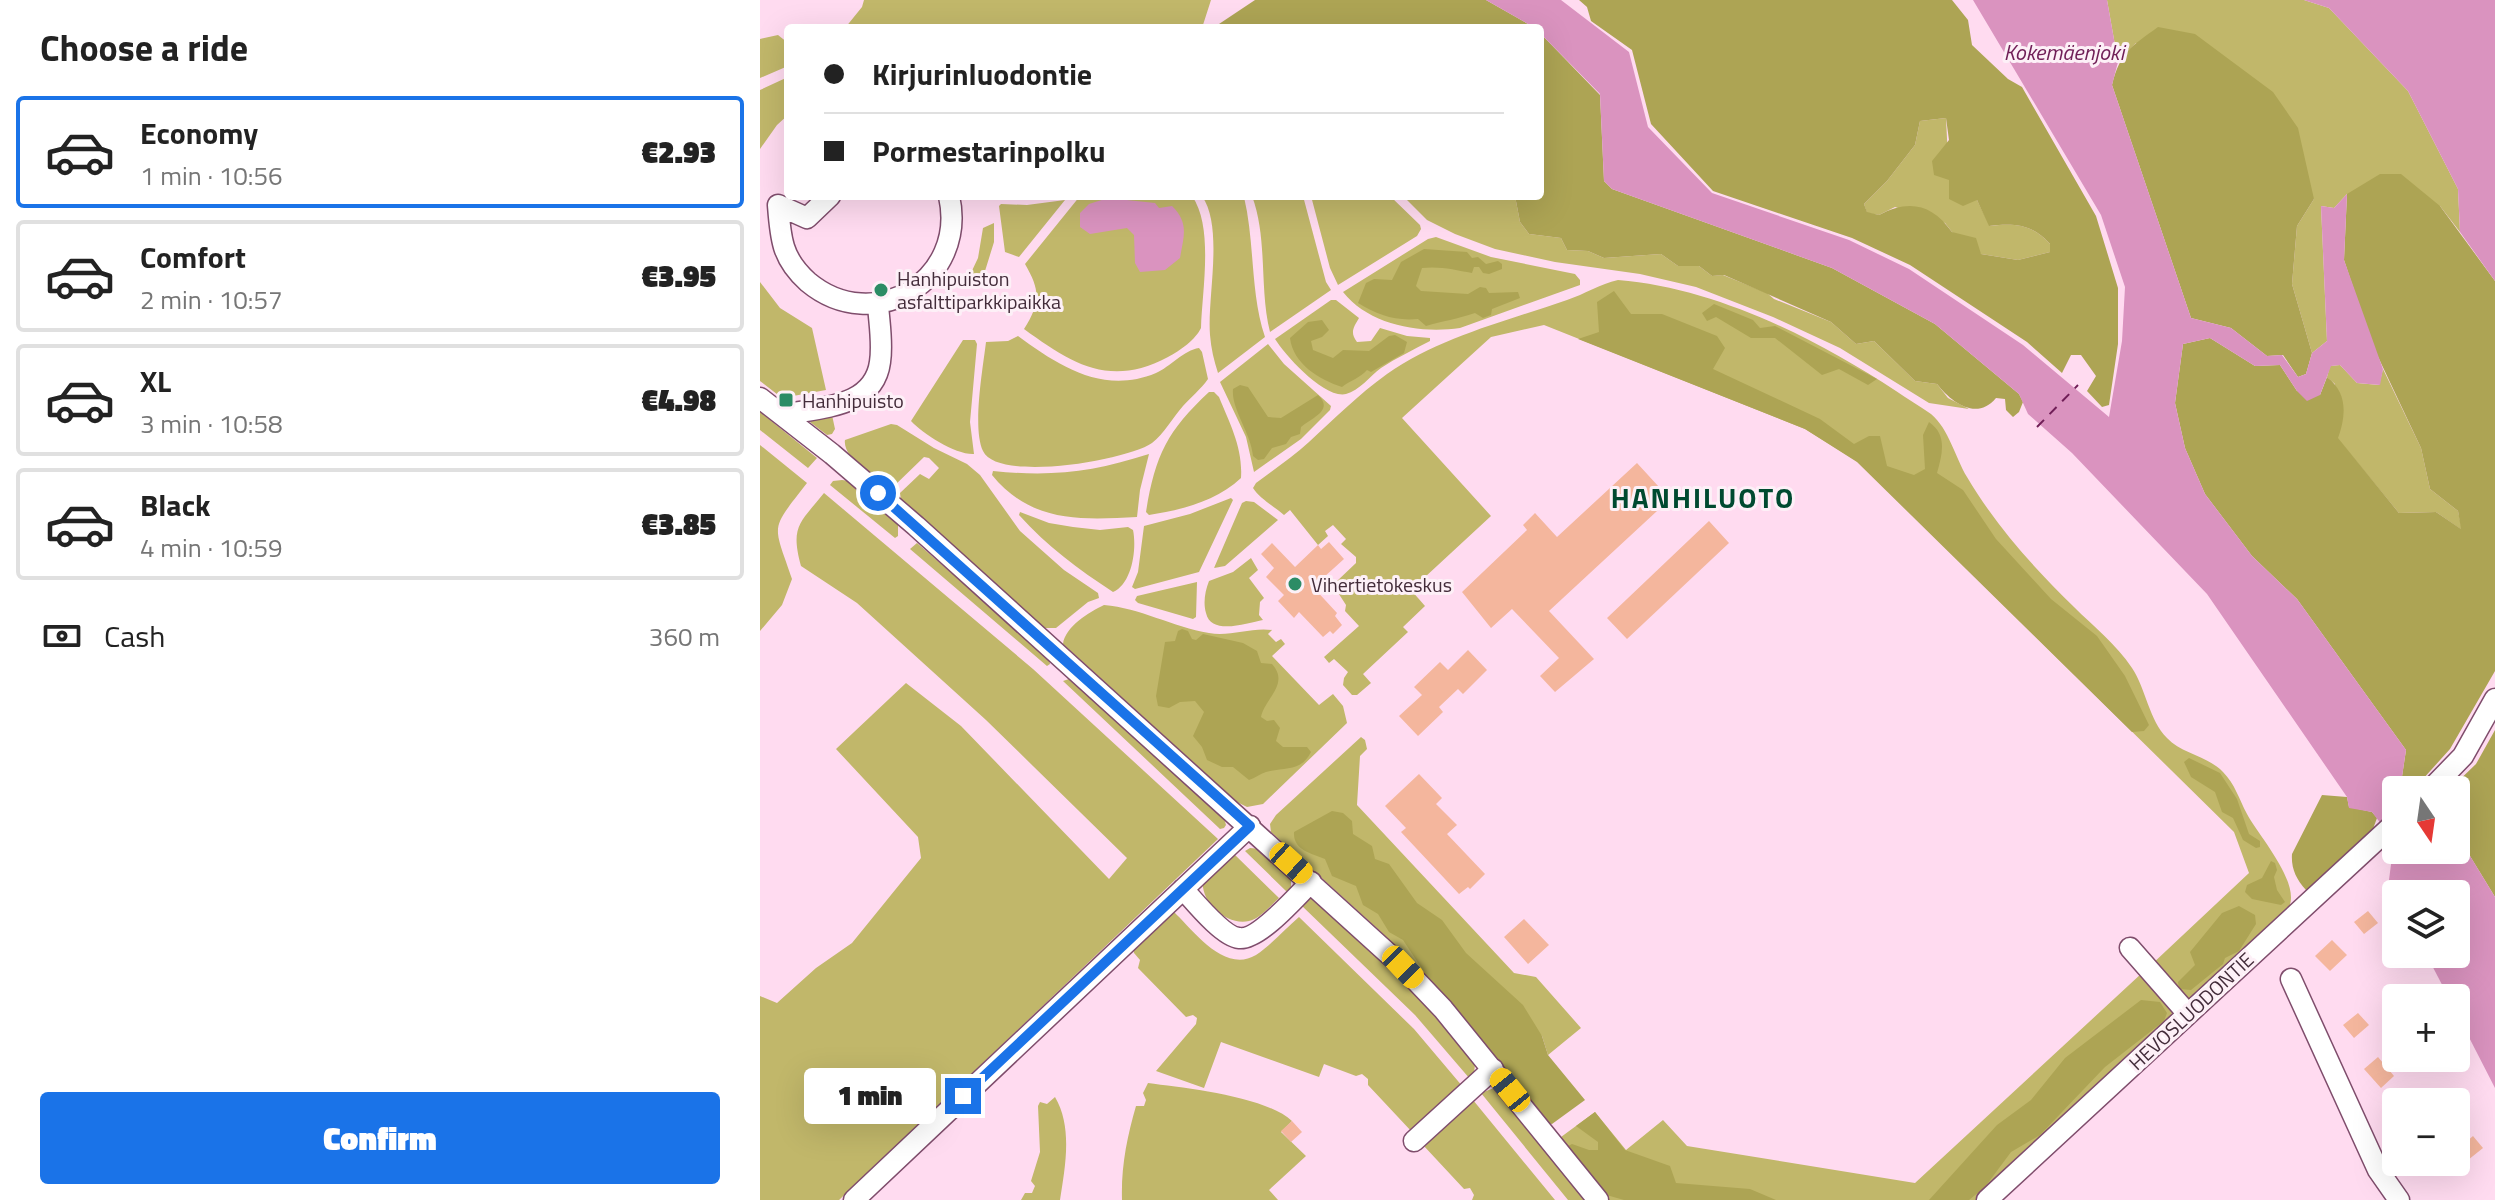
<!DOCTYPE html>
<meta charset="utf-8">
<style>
:root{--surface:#fff;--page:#f2f2f2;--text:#222;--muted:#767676;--line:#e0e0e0;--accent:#1a73e8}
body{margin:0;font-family:"Titillium Web",sans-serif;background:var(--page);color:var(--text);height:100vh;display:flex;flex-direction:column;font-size:30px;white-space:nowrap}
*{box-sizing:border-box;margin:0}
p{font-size:26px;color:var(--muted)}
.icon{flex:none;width:44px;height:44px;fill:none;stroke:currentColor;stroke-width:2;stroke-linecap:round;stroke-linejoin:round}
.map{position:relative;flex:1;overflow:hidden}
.drawer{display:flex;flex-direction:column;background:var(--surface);width:760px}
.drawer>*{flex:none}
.banner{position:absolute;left:24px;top:24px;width:760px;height:176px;border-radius:8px;box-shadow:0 8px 32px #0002;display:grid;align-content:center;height:176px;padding:0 40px;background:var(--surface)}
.needle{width:52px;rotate:167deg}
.tools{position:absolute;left:1622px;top:776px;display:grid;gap:16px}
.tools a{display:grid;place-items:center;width:88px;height:88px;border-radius:8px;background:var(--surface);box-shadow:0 8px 32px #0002;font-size:40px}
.end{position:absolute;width:36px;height:36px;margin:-18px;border:10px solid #1a73e8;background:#fff;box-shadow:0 0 0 4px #fff}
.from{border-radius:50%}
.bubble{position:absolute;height:56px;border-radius:8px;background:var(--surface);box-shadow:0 8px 32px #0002;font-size:26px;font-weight:800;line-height:56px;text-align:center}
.car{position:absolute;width:24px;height:48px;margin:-24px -12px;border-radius:10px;box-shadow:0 0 6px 2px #0007;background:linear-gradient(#f5c518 24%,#345 0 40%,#f5c518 0 76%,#345 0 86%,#f5c518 0)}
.banner b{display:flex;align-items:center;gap:28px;height:76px;font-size:30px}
.banner b+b{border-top:2px solid var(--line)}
.banner i{width:20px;height:20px;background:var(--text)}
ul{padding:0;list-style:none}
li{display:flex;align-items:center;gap:24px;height:112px;margin:0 16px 12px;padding:0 24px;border:4px solid var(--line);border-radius:8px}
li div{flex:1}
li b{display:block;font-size:30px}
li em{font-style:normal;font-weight:800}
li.current{border-color:var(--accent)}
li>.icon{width:72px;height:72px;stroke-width:1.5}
h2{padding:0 40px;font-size:36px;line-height:96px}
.pay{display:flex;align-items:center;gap:20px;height:88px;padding:0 40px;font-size:30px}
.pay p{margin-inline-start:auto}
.button{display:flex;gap:16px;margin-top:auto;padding:16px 40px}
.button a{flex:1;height:92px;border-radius:8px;background:var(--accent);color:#fff;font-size:32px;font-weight:800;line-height:92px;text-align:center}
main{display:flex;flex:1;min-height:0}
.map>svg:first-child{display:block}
</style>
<main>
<section class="drawer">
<h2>Choose a ride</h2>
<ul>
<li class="current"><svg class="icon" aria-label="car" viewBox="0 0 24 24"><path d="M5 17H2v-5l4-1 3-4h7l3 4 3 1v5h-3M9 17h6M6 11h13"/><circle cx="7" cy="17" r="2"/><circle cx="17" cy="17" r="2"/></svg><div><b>Economy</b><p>1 min · 10:56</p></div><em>€2.93</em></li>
<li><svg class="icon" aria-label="car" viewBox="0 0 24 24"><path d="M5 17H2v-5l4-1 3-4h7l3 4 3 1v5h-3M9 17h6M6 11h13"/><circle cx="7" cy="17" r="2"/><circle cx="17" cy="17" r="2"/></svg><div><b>Comfort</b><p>2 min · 10:57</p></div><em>€3.95</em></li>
<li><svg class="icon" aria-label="car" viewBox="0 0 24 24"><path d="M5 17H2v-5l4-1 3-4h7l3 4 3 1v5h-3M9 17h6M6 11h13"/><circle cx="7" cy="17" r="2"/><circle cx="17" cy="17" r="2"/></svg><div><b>XL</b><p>3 min · 10:58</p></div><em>€4.98</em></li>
<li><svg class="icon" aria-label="car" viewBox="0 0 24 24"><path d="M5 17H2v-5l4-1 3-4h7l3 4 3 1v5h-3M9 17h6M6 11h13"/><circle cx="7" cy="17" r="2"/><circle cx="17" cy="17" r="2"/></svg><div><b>Black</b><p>4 min · 10:59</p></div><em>€3.85</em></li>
</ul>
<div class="pay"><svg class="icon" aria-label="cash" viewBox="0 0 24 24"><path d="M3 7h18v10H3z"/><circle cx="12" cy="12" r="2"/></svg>Cash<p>360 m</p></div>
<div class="button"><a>Confirm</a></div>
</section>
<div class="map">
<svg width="1735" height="1200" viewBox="0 0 1735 1200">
<rect width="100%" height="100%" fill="#ffdbf0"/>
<path fill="#c1b76a" d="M104,0H451L442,28L234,24L179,28H85L102,7Z
M1347,0H1544L1569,8L1648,91L1698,189L1700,232L1680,206L1587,194L1574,208L1561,206L1567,341L1552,353L1532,284L1537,226L1554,199L1376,43L1358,62Z
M18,35L28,43V66L0,78V39Z
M28,77V115L17,125L0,149V90Z
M1186,118L1189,180L1217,200L1230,226C1255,223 1272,224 1290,244V252L1258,260L1221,254L1192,232L1185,223L1135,207L1119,215L1107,213L1104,204L1127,181L1155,145L1160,121Z
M320,196H432C454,227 442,291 441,328C436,339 420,351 408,357C350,388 312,364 264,329C281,302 280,290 265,264Z
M442,196L484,197C495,243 490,292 505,337L458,373C454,361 451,348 450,335C447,297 464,228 442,196Z
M492,196H543L566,282L571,290L510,332C499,288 508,239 492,196Z
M551,196H630L660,225L661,229L657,236L578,285L570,268Z
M643,196H755L760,222L769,234L801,238L807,250L828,251L844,258L901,254L918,266H939L952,276L963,275L1007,293L1014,299L1071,322L1096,344L1114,341L1155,381L1177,384L1188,398L1209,409L1169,403L1080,348L1013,317L936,287L880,274L795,262L735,249L695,234L667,220Z
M305,200L259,257L245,252L239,206L241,204L267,205Z
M234,223V242L221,284L209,277L218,258L223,228Z
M676,237L731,257L815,274L820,280V285L700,328C660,334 609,325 583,292L668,239Z
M858,280C956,288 1055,338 1136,391C1147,399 1160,406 1171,414C1189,429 1195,457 1207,477C1236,526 1274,568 1314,607C1334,627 1356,644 1372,668C1386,689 1389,720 1407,738C1422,754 1448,756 1463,772C1475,784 1479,799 1487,814C1498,835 1543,885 1528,909L1427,1002L1390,966L1489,873L1474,832L1098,462L1045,429L784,325L731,337L642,418L731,516L651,590L665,606L643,627L648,632L603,674L611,683L597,695H592L583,685L584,678L588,672L574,659L569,663L564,657L599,626L585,611L586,605L575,588L576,582L596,563V557L581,544L586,539L573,525L565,531L568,536L558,545L530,510L524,515C514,506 500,499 493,488L496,483C513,470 533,457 549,442C575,418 598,395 627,374C680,337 747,321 807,300C825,294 840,284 858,280Z
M0,282L20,308L52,328L66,390L22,398L0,381Z
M571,300H576L599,318C593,328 590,333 597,342L611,341L620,328L647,336L670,338V341C653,350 636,358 621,368C610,376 599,391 586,394C564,399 525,355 515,339Z
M258,336C299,366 343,395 396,373C410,367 424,350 439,348L442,352L448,379C441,389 431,397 423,406C413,417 404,434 392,443C368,460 238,483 223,451C212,428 223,368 226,342L248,341Z
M203,340H215L217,344L210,422L214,454C196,455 163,434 151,421Z
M508,344L524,364L571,406L570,410L541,439L494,472L486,437L460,382Z
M1580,365L1597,383L1619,385L1623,369L1661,448L1670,489L1698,511L1702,530L1676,512L1639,513L1577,438L1575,384L1567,377L1570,366Z
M449,392H454L459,397C470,424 483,448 481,478C457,501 421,510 389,515L386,512C395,456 407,431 449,392Z
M0,412L57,458L48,468L0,430Z
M72,415L75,429L72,434L67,435L50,422L53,418Z
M131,424L137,425L174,448L207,464L220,475L260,531L304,570L338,593L339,598L328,602L296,628H284L141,500L140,493L160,474L169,479L179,468L169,458L164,457L131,489C117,483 82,457 85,440Z
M0,445L47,483C9,532 13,522 32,579L22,605L0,631Z
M389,454L380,490L377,517C321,520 271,523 232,475L233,471C293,477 333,472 389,454Z
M82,480L89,481L138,523V536L135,538L70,485L73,481Z
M64,493L273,669L458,839L79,1200H0V996L17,1003L56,968L92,943L161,858L158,837L76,749L146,683L201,726L349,879L367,858L226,720L97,603L41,566C30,526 40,523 64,493Z
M471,498L473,500L439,572L375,589L372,587L378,572L384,526L430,514Z
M486,501L494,502L518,520L465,566L454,568L482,503Z
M260,512L289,523L313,527L340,530L368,527L373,530C377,549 372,584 353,592C318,569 287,546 259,515Z
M157,543L289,658L290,664L287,666L150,549Z
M491,558L498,570L489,578L504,598L500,602L499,615L503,620C487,623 451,636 446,613C443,603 445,591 449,581L473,572Z
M437,582L436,617L433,619L378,603L375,600L377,596Z
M344,605C380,608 413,627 449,633C470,637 491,627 512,630L508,634L516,642L521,639L525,644L512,656L559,705L573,694L583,706L587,723L503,804L487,807L477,802L303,644C305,627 329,612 344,605Z
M312,678L464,818L466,825L464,828L460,829L303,681Z
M601,737L605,740L607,749L600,756L597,805L754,973L776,977L821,1028L788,1055L782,1036L672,984L621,932L511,832L510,824L516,815Z
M490,848L500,849L531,876V888L527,892L485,851Z
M473,853L519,898C510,906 501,918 489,921C466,926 440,902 443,880Z
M552,898L648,985L715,1064L714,1074L710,1079L655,1015L541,905L546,899Z
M413,911C433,930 464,974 496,955C511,945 525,929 539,917L654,1029L703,1087L652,1132L608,1085V1079L602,1074L596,1076L564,1064L559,1077L461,1042L444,1088L396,1071L436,1024L437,1018L433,1015L426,1017L378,968L380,960L374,953L373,948Z
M1382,973L1411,1007L1412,1013L1409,1022L1217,1200H849L802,1141L801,1137L835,1112L866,1150L903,1120L927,1146L1155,1183Z
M388,1083C425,1088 505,1096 532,1121L521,1132L546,1156L509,1190L518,1200H362C361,1167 367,1137 376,1106H384L386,1100L383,1093Z
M734,1088L739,1090L826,1200H808L721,1093Z
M295,1097C313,1127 305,1168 300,1200H261L265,1193H272L275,1186L271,1181L280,1152L278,1106L280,1102L287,1104Z
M713,1100L795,1200H712L714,1195L710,1188L704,1189L663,1145Z"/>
<path fill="#ada454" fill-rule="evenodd" d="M495,0H726L775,28H457L456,26Z
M819,0H1192L1208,20L1212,45L1248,79L1262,87L1336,216L1358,288V344L1349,405L1342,407L1327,391L1336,376L1321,355H1311L1302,373L1267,342L1150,265L1092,238L953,191L891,124L872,50L831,21L827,7ZM1186,118L1189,140L1172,161L1174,175L1189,180V199L1203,206L1217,200L1229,226C1255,223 1272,224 1290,244V252L1258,260L1221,254L1216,238L1192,232C1172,204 1149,199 1119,215L1107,212L1104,204L1127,181L1155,145L1160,121Z
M1398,27L1435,34L1513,92L1538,128L1554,199L1537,226L1532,284L1552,353L1546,374L1538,377L1523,355L1507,356L1471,328L1431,318L1352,85C1360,52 1372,46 1398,27Z
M780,33L840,95L844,181L852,189L1072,268L1175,324L1259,394L1263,402L1259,412L1253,417L1246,410L1245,399L1236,398C1217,421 1192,403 1177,384L1155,381L1114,341L1096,344L1071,322L964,275L952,276L939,266H918L901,254L844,258L828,251L807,250L801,238L769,234L760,222L755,196H780Z
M1620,174H1641L1680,206L1735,281V671L1690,749L1653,790H1640L1646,750L1537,599L1492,556L1445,494L1425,448L1415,403L1423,344L1450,338L1495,366L1520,365L1537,391L1560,395L1567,377C1588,393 1586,416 1578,438L1639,513L1676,512L1701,529L1698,511L1670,489L1661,448L1612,344L1584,260L1587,194Z
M664,249L707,252L712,258L718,257L726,264L738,261L742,264V269L729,274L723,273L719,267H714L712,273C695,270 681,266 662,268L656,286L661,291L708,294L720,287L726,288L729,293L758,292L760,298L732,309L731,315L723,318L715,313C698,319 682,321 666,326L658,319C634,321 618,315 598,303L606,283L614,279L632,280L641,262Z
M854,291L871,314H902L957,336L965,348L953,369L1060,419L1094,444L1109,436H1120L1127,466L1154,475L1165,469L1163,435L1169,422C1188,435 1182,455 1177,473L1203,490L1236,539L1291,599L1337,636L1365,676L1389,725L1384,731L1372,732L1097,462L1045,429L818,339L839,332L837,302Z
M954,304L993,320L1000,328L1015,326L1117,379L1108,385L1079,369L1062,375L1015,338H991L956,317L947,321L942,313Z
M562,320L569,330L562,337L551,341L553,350L573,358L583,350L609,351L629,336L635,335L647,342L644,353L611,372L607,370C600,378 591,380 582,387C560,380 533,364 530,338L548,322Z
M480,385L488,387L508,417L521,418L558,395C574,410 553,417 541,427L540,434L531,437L526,444L512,448L504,459L498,460L493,456C491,433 471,409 473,389Z
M422,629L428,631L432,639L436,640L443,634L483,643L497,651L501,663L512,664C530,684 505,698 501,717L507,721L514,720L520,728L516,741L523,747H547L551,752C541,772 525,767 506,772C500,774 495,778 489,780L473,767H462L447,760L442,747L433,736L444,712L435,701L420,702L409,708L398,706L396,696L405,642L415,641L418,631Z
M1735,730V897L1696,833V790H1689L1716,764Z
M1429,758L1460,773L1477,799L1489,834L1500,841V847L1496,848L1483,840L1473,818L1462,812L1455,792L1431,777L1424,762Z
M1562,795L1587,797L1589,807L1612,812L1617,818L1610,837L1551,890H1546C1536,879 1531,868 1532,854Z
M572,811L583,813L592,821L593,834L612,846L615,859L629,864L657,903L682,920L706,953L763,1005L782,1036L788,1055L825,1100L792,1124L787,1123L742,1065L672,984L643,940L629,932L618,914L603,905L596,886L572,876L565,859C551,853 533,850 534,832Z
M1511,861L1515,863L1517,870L1514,877L1517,890L1525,902L1521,905L1492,899L1485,892L1487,885L1502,878Z
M1479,906L1495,915L1496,924L1479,951L1465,958L1463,964L1431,990L1419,989L1418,982L1435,965L1430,952L1462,913Z
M1381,1000L1400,1002L1407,1013L1404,1021L1345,1067L1280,1135L1251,1152L1225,1187L1209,1200H1169L1237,1125L1271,1100L1305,1058Z
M835,1112L865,1150L910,1166L916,1183L990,1189L1016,1200H864L843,1194L806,1147L812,1144L829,1150H838V1142L816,1126Z"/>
<path fill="#da93bf" d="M726,0H801L869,52L888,127L952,193L1089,240L1149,269L1263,345L1349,417L1362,341L1365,287L1341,215L1213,0H1347L1358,62L1352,85L1431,318L1471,328L1507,356L1522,355L1538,377L1546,374L1552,353L1567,341L1561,206L1574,208L1587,194L1584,260L1623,369L1620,385L1597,383L1580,365L1571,366L1560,395L1547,401L1537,391L1520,365L1495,366L1450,338L1423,344L1415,403L1425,448L1445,494L1492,556L1537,599L1646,750L1640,790H1636V850H1696V833L1735,897V1088L1696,1012V998H1689L1666,954H1696V894L1636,895L1629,880L1634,841L1612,812L1589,808L1587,797L1447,594L1312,453L1268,414L1259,394L1175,324L1072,268L852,189L844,181L840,94L780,33V28H775Z
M1544,0H1735V281L1700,232L1698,189L1648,91L1569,8Z
M348,198L395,203L399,208L412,206C429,223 424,235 420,258L405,270L380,272L375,263L374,235L367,228L330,234L320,227V213L329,204Z"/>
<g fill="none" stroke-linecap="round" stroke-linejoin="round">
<path stroke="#701e57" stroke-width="2" stroke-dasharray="10 8" stroke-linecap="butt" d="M1277,427L1318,385"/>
</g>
<path fill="#f4b69d" d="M877,463L910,499L789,611L834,659L795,692L780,676L799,658L752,609L731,628L702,592L767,530L763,525L775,513L797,537Z
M949,521L969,543L867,639L847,618Z
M569,542L584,559L553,587L577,613L575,616L582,625L573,634L570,631L563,637L539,612L534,618L518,601L524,595L506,577L514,568L501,554L512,543L535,567L558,545L561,549Z
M708,650L727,670L703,694L698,689L679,707L683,712L658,736L639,716L662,695L654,687L680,662L688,670Z
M659,774L682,798L676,804L697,825L687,834L725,874L710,889L708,887L699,894L641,832L646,828L625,806Z
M1608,911L1618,923L1604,934L1594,922Z
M764,919L789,945L768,964L744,937Z
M1572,940L1587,955L1570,971L1555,956Z
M1598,1013L1609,1025L1594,1038L1583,1025Z
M1618,1057L1634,1076L1621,1088L1604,1069Z
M532,1121L542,1132L531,1142L521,1131Z
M1713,1136L1723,1148L1708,1160L1699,1148Z"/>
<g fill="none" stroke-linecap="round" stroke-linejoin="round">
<defs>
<path id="minor" d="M70,196L47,218L18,205C19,218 20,234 24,247C28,260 38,273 48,282C114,337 208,280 189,196
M0,398L72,454L156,526L643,967L683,1009L838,1200
M23,415C60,407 114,408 120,362C123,343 119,322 118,304
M1670,790L1703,756L1735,699
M423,889C434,901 463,937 479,938C498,941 538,895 551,882
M1370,948L1428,1014
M1531,979L1618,1170L1639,1200
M654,1141L733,1069
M94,1200L490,826
M1227,1200L1636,822"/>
</defs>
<use href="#minor" stroke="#7f4d6c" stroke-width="23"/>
<use href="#minor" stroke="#fff" stroke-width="20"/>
</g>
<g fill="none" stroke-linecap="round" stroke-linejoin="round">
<path stroke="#1a73e8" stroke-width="10" d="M118,493L490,826L203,1096"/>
</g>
<g fill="#2c8c65" stroke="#fdf0f7" stroke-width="3">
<circle cx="121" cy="290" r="8"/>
<rect x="18" y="392" width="16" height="16" rx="4"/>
<circle cx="535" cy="584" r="8"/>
</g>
<g text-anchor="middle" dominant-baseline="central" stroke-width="6" stroke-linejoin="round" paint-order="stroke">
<g font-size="20" fill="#432c3a" stroke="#fdf0f7" text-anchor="start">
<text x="137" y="278">Hanhipuiston<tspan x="137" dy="23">asfalttiparkkipaikka</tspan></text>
<text x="42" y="400">Hanhipuisto</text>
<text x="551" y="584">Vihertietokeskus</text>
</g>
<g font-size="20" fill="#432c3a" stroke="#fdf0f7">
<text transform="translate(1431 1011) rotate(-43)">HEVOSLUODONTIE</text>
</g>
<g font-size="22" font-style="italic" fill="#701e57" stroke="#fdf0f7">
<text x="1304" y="52">Kokemäenjoki</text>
</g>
<g font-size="28" font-weight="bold" letter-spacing="2" fill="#004a30" stroke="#fdf0f7">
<text x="943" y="497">HANHILUOTO</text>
</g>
</g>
</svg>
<div class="tools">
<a><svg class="needle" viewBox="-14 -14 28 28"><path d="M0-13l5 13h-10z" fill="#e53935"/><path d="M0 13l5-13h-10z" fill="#767676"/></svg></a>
<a><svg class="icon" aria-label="layers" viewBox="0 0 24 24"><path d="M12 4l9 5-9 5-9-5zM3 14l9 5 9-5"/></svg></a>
<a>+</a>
<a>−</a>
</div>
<i class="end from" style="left:118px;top:493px"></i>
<i class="end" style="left:203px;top:1096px"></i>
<div class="bubble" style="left:44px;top:1068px;width:132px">1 min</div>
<i class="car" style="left:531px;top:863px;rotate:132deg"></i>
<i class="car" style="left:643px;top:967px;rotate:136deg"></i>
<i class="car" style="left:750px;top:1090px;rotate:321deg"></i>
<div class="banner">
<b><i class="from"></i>Kirjurinluodontie</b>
<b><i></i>Pormestarinpolku</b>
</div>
</div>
</main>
